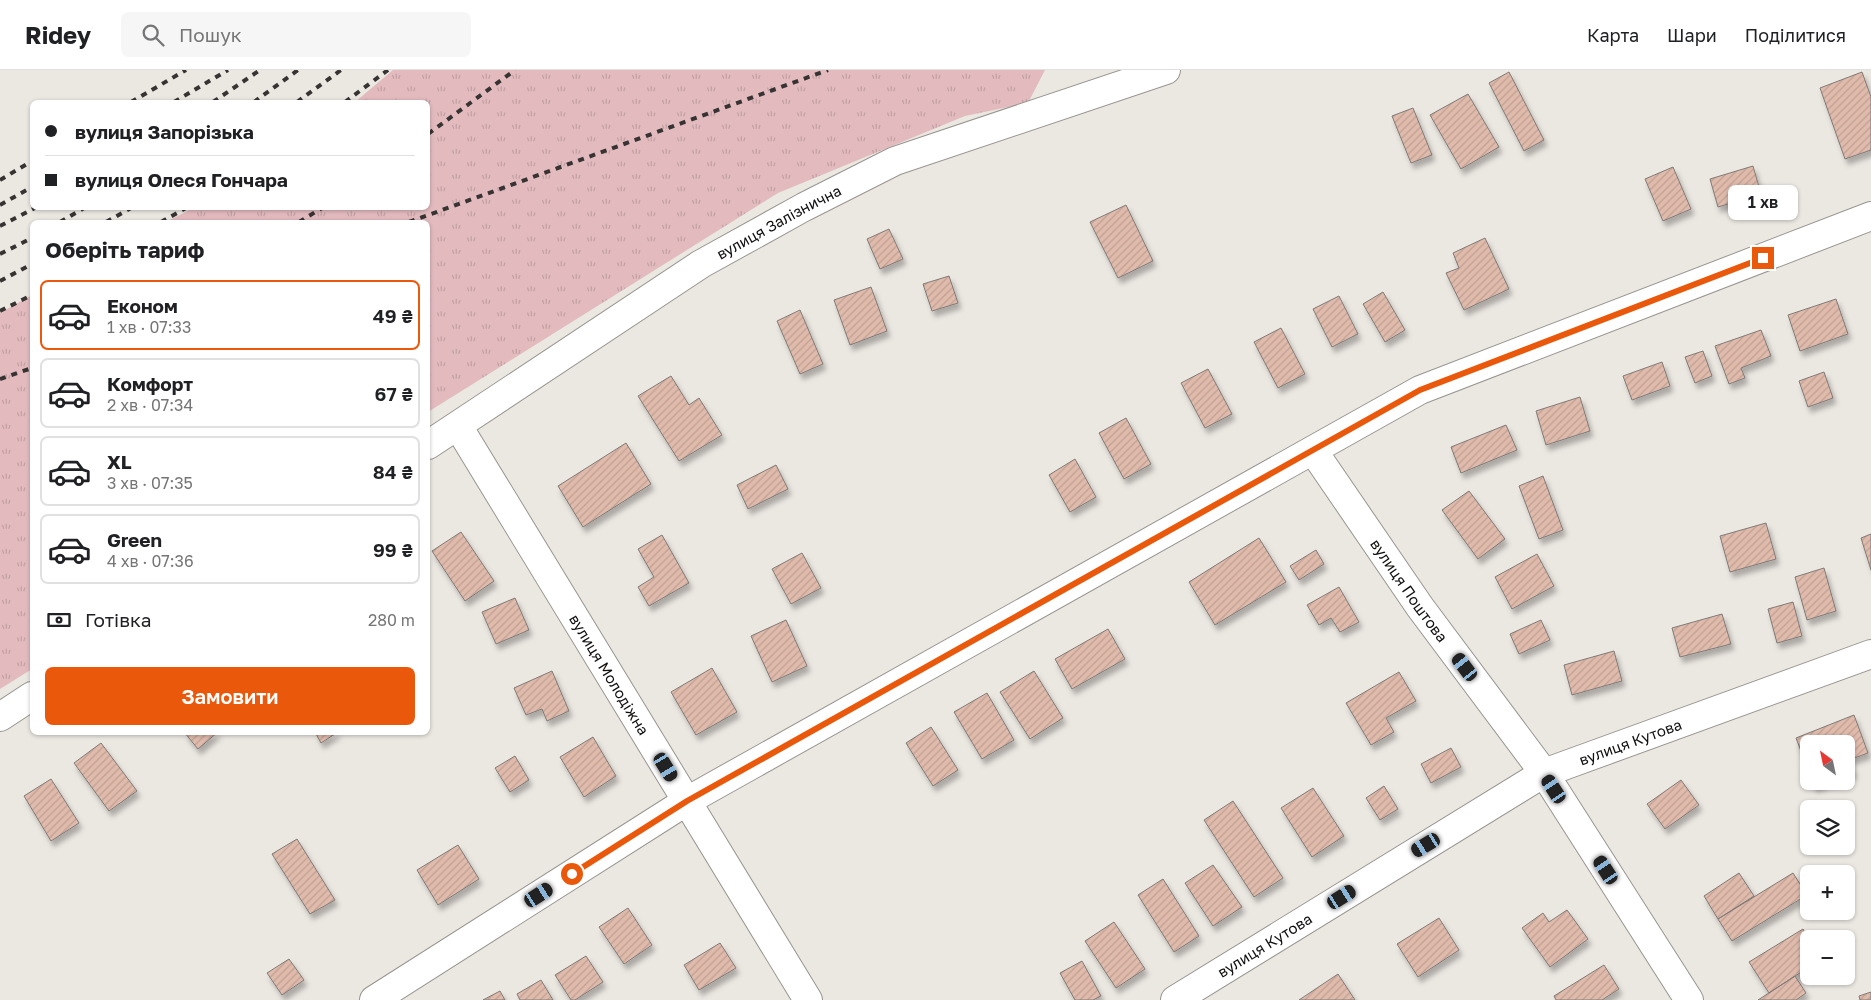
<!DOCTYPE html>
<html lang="uk">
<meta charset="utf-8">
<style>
:root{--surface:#fff;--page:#f6f6f6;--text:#202124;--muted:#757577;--line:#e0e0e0;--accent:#ea580c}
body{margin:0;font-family:"Golos Text",sans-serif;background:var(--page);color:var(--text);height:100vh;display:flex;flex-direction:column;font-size:19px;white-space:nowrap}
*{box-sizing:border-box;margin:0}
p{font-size:16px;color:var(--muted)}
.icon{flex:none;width:28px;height:28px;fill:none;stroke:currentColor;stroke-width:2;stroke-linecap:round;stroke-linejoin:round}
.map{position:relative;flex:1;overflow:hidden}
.sheet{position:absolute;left:30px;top:150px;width:400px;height:515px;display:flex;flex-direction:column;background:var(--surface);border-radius:8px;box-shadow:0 1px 4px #0004}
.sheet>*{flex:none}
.banner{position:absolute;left:30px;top:30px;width:400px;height:110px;border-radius:8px;box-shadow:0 1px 4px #0004;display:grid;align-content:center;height:110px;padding:0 15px;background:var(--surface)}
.needle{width:32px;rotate:327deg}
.controls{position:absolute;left:1800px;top:665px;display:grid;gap:10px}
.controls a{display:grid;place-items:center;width:55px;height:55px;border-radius:8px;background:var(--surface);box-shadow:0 1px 4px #0004;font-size:25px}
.end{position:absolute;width:22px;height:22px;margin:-11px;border:6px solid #ea580c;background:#fff;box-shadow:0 0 0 2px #fff}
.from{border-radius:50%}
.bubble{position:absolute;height:35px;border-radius:8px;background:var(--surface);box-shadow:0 1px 4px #0004;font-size:16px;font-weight:600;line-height:35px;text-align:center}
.car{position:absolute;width:15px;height:30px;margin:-15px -8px;border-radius:6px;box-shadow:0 0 4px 1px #0007;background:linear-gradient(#222 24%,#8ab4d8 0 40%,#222 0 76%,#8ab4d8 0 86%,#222 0)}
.banner b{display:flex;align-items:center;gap:18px;height:48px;font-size:19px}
.banner b+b{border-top:1px solid var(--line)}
.banner i{width:12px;height:12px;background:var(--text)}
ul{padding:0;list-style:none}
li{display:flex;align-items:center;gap:15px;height:70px;margin:0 10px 8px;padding:0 5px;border:2px solid var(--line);border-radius:8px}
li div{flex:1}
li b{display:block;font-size:19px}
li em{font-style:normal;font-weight:600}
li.on{border-color:var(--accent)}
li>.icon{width:45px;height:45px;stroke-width:1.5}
h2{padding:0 15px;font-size:22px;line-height:60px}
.pay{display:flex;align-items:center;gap:12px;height:55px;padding:0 15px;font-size:19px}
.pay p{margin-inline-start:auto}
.primary-button{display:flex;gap:10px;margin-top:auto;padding:10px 15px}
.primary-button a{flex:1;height:58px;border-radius:8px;background:var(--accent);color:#fff;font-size:20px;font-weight:600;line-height:58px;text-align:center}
header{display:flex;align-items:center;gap:30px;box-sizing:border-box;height:70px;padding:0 25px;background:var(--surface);border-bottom:1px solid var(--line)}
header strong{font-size:24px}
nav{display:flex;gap:28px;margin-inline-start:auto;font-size:18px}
.search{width:350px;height:45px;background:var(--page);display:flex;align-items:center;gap:12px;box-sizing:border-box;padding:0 18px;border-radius:8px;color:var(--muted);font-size:19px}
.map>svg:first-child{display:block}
</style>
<header>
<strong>Ridey</strong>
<div class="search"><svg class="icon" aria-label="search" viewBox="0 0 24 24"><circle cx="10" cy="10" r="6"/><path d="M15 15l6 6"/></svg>Пошук</div>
<nav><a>Карта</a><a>Шари</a><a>Поділитися</a></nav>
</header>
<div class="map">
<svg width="1871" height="930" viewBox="0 0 1871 930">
<defs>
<pattern id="grass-tufts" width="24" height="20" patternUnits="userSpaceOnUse" patternTransform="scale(1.25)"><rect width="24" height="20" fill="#e3bbbf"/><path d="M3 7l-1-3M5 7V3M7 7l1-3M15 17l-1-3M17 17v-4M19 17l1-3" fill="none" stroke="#c2a0a3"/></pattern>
<pattern id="building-hatch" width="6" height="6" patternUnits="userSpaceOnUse" patternTransform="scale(1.25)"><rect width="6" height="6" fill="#e0bbac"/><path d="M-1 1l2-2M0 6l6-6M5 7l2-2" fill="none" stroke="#bfa093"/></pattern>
<filter id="shadow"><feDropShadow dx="3" dy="5.5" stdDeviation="2.5" flood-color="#0004"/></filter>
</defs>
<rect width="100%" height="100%" fill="#ebe7e1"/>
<path fill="url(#grass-tufts)" d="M393,0H1045L1028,33L965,46L778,123L428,342V152H166L193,138H428V32H355Z
M32,225V599L0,619V243Z"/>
<path fill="url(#building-hatch)" stroke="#7f7976" filter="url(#shadow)" d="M1509,2L1544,70L1524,81L1489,13Z
M1862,2L1871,27V80L1845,89L1820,18Z
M1468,24L1499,77L1461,99L1430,45Z
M1413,38L1432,85L1411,93L1392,46Z
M1753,96L1761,124L1718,137L1710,109Z
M1673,97L1691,139L1663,151L1645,109Z
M1126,135L1153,191L1118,208L1090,152Z
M889,159L903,189L880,199L867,169Z
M1485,168L1509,219L1464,240L1446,203L1459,198L1453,183Z
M949,206L958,233L932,241L923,214Z
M871,217L887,261L850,275L834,230Z
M1383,222L1405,260L1385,272L1363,234Z
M1339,226L1358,264L1332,277L1313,239Z
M1836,229L1848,264L1800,281L1788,245Z
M800,240L823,294L800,304L777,251Z
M1281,258L1305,304L1278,318L1254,272Z
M1761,260L1771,286L1741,298L1745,308L1729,314L1715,276Z
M1703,281L1712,306L1695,313L1685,287Z
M1662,292L1670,316L1632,330L1623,306Z
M1208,299L1232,344L1205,358L1181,313Z
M1824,302L1833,328L1808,337L1799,311Z
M671,306L689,335L699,328L722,365L679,391L638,326Z
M1580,327L1590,361L1546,375L1536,341Z
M1126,348L1151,394L1124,409L1099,363Z
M1506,355L1517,380L1461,403L1451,377Z
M626,373L651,414L583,457L558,416Z
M1075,389L1096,427L1070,442L1049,405Z
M776,395L788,419L748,439L737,415Z
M1543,406L1563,460L1539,469L1519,416Z
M1469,421L1505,469L1478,489L1442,440Z
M1766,453L1776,489L1730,502L1720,466Z
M461,462L494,511L465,531L432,481Z
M1871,464V500L1861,468Z
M662,465L689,513L649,536L638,517L654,507L638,479Z
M1259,468L1286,512L1215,555L1189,512Z
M1316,480L1324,494L1299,510L1290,496Z
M802,483L821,518L791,534L772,499Z
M1537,484L1554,516L1512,539L1495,507Z
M1824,498L1836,541L1807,550L1795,507Z
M1339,517L1359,552L1340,562L1331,548L1319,555L1307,535Z
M515,528L529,560L496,574L482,542Z
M1793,532L1802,566L1777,573L1768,539Z
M1722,544L1731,574L1680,587L1672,558Z
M786,550L807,596L772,612L751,566Z
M1541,550L1550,570L1519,584L1510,564Z
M1108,559L1125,589L1072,619L1055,589Z
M1614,581L1622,611L1572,625L1564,595Z
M712,598L737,642L696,665L671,622Z
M552,601L569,641L547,651L542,639L526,645L514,618Z
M1034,601L1063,648L1030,669L1000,622Z
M1399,602L1416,631L1386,648L1394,662L1371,675L1346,633Z
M987,623L1014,670L982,689L954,642Z
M1854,645L1868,683L1849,690L1854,703L1846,705V674H1809V702L1796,668Z
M931,657L958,700L933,716L906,673Z
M184,662H218L198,679Z
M315,662H338L321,673Z
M593,667L616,706L584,727L560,687Z
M101,673L137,721L109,741L74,693Z
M1451,678L1461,697L1431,713L1421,694Z
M515,686L529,710L510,722L495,698Z
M51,709L79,753L51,771L24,726Z
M1681,710L1699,735L1665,759L1647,734Z
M1812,711H1830L1814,717Z
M1384,716L1398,739L1380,750L1366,728Z
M1313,718L1344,766L1312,787L1281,738Z
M1233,731L1283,808L1254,827L1204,750Z
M297,769L335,830L310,844L272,784Z
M458,775L479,809L438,835L417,800Z
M1213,795L1242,837L1213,856L1185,813Z
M1739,803L1754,826L1718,849L1704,826Z
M1793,803L1807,825L1732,871L1718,849Z
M1163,809L1199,866L1174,882L1138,825Z
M628,838L652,875L624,894L599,857Z
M1567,840L1588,869L1550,897L1522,858L1543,843L1549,852Z
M1439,848L1459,880L1418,907L1397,874Z
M1114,852L1145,899L1116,918L1085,871Z
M1803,859L1809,869V897L1769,923L1749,892Z
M720,873L736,898L699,920L684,895Z
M586,886L603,912L575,930H571L555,905Z
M289,889L304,910L282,925L267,903Z
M1082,891L1101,926L1093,930H1075L1060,903Z
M1604,895L1619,919L1602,930H1556L1554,926Z
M1338,904L1355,930H1299Z
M1795,906L1806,923L1796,930H1758Z
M541,910L553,930H520L517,924Z
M500,921L505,930H483Z
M1871,922V930H1860L1859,926Z"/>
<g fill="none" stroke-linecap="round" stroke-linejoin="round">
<defs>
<g id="minor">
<path id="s1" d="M458,356L808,930"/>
<path id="s2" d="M428,375L701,194L804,137L895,91L1166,0"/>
<path id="s3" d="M1314,382L1420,537L1544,703L1689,930"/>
<path d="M0,647L32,626"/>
<path d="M374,930L687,731L1420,320L1871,146"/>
<path id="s4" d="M1175,930L1544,703L1871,584"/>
</g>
</defs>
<use href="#minor" stroke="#999590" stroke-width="30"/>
<use href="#minor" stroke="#fff" stroke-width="28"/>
<path stroke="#363332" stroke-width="4" stroke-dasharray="6 6" stroke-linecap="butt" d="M131,32L186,0
M174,32L228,0
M213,32L260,0
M254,32L298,0
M297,32L341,0
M345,32L388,0
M428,64L515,0
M0,110L32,91
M0,135L32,117
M60,152L84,138
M106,152L131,138
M161,152L186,138
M299,152L322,138
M409,152L828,0
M0,156L35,138
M0,184L32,168
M0,211L32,194
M0,241L32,225
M0,309L32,298"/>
</g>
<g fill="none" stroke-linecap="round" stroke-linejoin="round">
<path stroke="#ea580c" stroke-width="6" d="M572,804L687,731L1420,320L1763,188"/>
</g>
<g text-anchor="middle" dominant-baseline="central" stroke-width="5" stroke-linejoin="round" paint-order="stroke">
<g font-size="15" fill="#110f0e" stroke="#ebe7e1">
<text stroke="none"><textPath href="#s2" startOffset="416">вулиця Залізнична</textPath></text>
<text stroke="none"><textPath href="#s3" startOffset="168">вулиця Поштова</textPath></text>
<text stroke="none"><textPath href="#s1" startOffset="291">вулиця Молодіжна</textPath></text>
<text stroke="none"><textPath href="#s4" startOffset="525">вулиця Кутова</textPath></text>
<text stroke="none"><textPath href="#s4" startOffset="105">вулиця Кутова</textPath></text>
</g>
</g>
</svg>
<div class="controls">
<a><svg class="needle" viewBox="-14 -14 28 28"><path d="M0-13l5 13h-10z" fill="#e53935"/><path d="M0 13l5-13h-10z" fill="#757577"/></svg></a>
<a><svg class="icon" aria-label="layers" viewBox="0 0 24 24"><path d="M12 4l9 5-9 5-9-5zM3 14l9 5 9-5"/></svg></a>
<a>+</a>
<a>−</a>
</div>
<i class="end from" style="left:572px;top:804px"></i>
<i class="end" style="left:1763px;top:188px"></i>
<div class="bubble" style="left:1728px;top:115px;width:70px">1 хв</div>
<i class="car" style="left:1465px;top:597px;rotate:323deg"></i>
<i class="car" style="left:666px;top:697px;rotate:149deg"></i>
<i class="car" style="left:1554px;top:719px;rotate:327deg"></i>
<i class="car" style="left:1426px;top:775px;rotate:239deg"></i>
<i class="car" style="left:1606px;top:800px;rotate:327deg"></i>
<i class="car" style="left:539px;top:825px;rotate:57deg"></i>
<i class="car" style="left:1342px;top:827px;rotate:58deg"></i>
<div class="banner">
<b><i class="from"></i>вулиця Запорізька</b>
<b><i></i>вулиця Олеся Гончара</b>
</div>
<section class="sheet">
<h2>Оберіть тариф</h2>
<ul>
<li class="on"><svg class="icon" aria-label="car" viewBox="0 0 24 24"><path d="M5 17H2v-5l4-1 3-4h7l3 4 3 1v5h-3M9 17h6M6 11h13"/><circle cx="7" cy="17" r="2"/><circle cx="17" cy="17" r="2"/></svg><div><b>Економ</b><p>1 хв · 07:33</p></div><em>49 ₴</em></li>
<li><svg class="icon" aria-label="car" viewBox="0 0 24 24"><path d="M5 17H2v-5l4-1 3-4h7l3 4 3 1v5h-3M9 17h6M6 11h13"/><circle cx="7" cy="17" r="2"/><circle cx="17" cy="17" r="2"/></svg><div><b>Комфорт</b><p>2 хв · 07:34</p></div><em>67 ₴</em></li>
<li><svg class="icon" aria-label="car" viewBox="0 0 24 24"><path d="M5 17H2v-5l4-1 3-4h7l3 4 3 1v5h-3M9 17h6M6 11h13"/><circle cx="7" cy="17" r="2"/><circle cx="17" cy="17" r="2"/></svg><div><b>XL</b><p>3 хв · 07:35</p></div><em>84 ₴</em></li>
<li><svg class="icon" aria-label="car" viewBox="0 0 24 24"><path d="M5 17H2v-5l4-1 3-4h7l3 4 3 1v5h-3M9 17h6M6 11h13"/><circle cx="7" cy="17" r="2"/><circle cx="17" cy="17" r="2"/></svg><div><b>Green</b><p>4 хв · 07:36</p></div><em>99 ₴</em></li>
</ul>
<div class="pay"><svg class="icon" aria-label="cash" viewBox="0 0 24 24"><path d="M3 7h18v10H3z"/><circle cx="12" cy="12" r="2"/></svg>Готівка<p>280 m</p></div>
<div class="primary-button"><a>Замовити</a></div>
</section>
</div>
